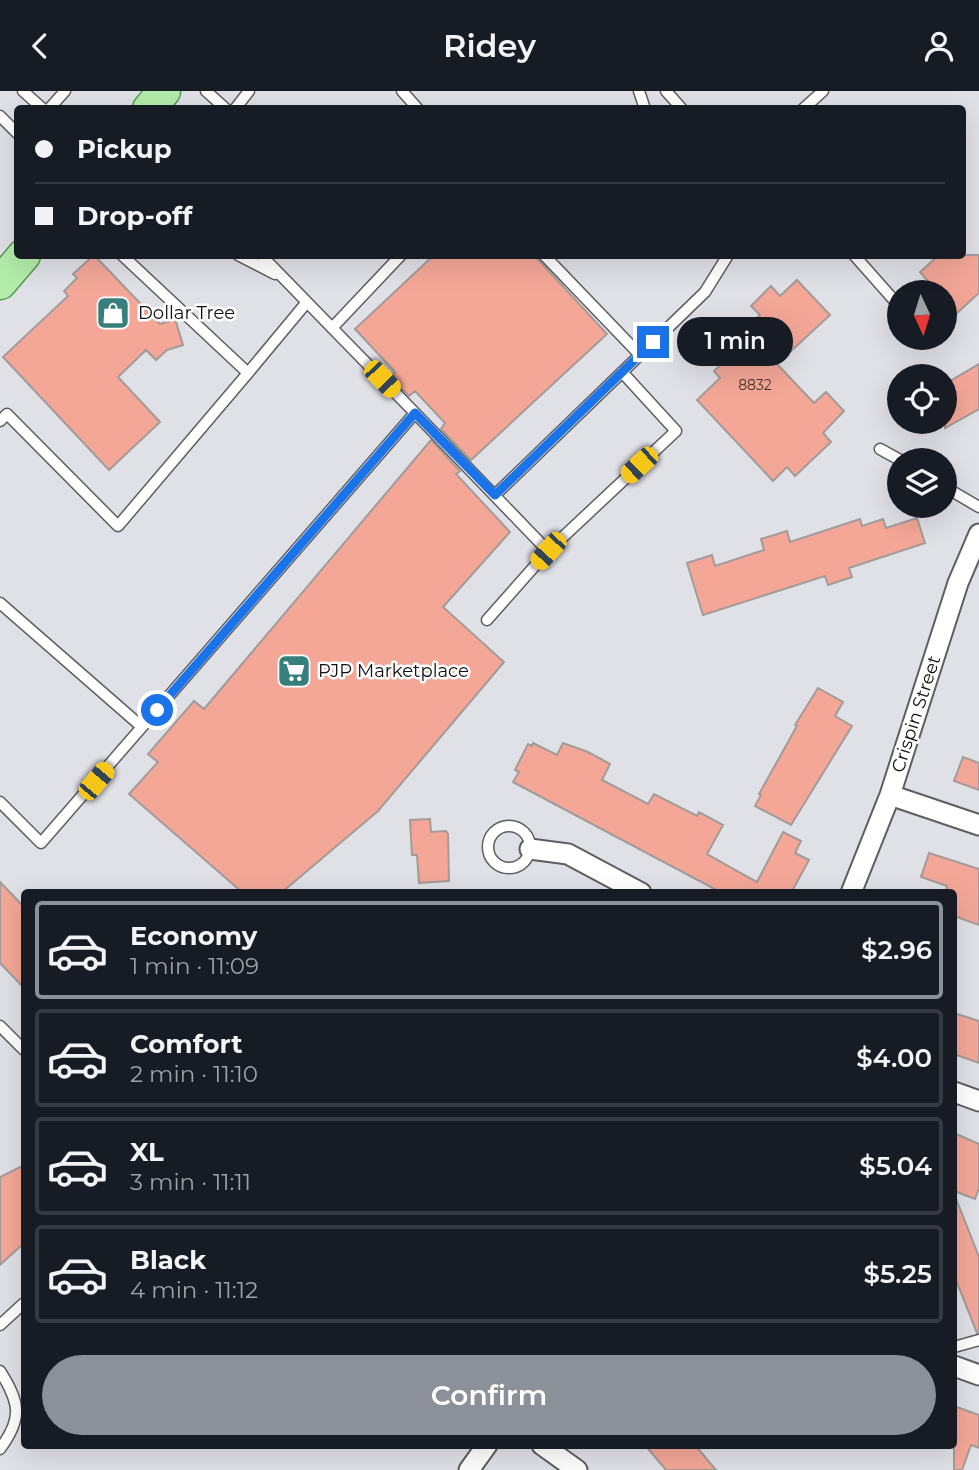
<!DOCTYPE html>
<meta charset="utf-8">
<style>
:root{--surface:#171b24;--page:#20242c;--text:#f1f3f6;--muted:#9ea1a6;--line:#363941;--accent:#8c9099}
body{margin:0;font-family:Montserrat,sans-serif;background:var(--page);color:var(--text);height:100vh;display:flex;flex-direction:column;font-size:26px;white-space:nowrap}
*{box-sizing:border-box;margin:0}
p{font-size:23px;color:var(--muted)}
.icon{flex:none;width:38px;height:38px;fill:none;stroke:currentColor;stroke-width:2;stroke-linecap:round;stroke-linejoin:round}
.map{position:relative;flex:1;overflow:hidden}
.side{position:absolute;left:21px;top:798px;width:936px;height:560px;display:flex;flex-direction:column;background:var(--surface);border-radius:7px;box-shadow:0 7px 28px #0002}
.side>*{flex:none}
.top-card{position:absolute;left:14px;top:14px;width:952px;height:154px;border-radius:7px;box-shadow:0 7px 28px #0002;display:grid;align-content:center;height:154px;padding:0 21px;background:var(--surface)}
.needle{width:46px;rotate:176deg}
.controls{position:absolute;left:887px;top:189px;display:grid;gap:14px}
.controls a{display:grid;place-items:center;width:70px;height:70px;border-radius:50%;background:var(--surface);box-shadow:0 7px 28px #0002;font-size:35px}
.end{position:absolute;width:32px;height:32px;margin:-16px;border:9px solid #1a73e8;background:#fff;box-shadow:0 0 0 4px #fff}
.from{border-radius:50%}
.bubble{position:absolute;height:49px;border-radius:24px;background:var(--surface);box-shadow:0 7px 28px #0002;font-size:23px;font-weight:600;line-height:49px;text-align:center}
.car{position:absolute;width:21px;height:42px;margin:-21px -10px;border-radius:9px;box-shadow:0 0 5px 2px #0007;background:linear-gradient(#f5c518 24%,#345 0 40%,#f5c518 0 76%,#345 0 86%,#f5c518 0)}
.top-card b{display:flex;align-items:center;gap:24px;height:66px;font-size:26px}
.top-card b+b{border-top:2px solid var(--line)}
.top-card i{width:18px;height:18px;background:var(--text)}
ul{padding:12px 0 0;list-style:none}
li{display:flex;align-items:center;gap:21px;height:98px;margin:0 14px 10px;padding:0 7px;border:4px solid var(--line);border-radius:7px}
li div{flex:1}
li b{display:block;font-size:26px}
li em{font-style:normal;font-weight:600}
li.on{border-color:var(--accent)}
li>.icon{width:63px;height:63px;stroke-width:1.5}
.button{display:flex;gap:14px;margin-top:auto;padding:14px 21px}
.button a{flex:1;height:80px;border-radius:42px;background:var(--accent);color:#fff;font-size:28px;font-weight:600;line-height:80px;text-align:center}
header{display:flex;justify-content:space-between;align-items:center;height:91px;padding:0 21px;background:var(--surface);font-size:32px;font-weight:600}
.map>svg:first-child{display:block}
</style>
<header><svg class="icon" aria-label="back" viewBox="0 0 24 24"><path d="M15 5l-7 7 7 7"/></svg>Ridey<svg class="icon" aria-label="person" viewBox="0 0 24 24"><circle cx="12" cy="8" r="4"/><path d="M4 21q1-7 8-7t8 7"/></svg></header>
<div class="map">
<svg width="979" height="1379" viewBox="0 0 979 1379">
<rect width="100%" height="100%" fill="#e0e0e7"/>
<path fill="#f4a797" stroke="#a39b9a" stroke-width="2" d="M94,164L160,233L175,228L183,254L167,259L156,269L146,259L118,286L160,331L109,379L3,266L68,205L64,200L77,187L73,183Z
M434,164H534L607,243L471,369L441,338L445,332L415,300L409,305L390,286L395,281L355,238Z
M939,164H979V202L956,223L945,210V201H937L920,181Z
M797,189L830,224L777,273L814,312L826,301L844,320L823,342L831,351L795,385L787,376L773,390L697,309L720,287L714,280L750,246L743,239L760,224L751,215L771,195L780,205Z
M979,273V318L945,337V293Z
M431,349L460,380L456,383L510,441L443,516L504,571L378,720L281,802H243L129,703L158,671L148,663L194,610L204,618Z
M917,427L925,452L849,477L852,486L828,494L825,485L703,524L687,472L712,464L715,475L764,459L761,448L787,440L790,451L860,428L862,435L883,428L886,437Z
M818,597L843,611L835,625L852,635L791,734L755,715L761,704L759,703L797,635L795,634Z
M533,652L557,664L563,652L588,661L610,673L602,689L648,713L654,703L697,725L699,721L723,734L707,763L757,791L783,741L801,750L795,762L809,769L791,802H722L513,691L519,681L515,679L528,653L532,655Z
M963,666L979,672V699L954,690Z
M430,728L431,741L446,740L448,743L449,790L419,792L417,764H412L410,729Z
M929,762L979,778V834L954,825V802H945L947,795L921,786Z
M0,791L24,816V897L0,872Z
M954,922L979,930V972L954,963Z
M954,1042L979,1053V1097L975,1108L954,1100Z
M24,1074V1152L0,1174V1086Z
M955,1105L979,1166V1242H977L954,1184Z
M954,1315L979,1324V1357L971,1354L962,1379H954Z
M645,1354H695L716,1379H666Z"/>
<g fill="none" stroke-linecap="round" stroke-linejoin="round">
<defs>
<path id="service" d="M23,0L43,18
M206,0L226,18
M402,0L418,18
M639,0L645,18
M666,0L682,18
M49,18L65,0
M235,18L249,0
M803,18L823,0
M0,25L18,43
M122,164L248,282L307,211
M238,164L275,183
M261,164L415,322
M544,164L640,264
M854,164L900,216
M332,237L401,164
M0,330L7,323L118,435L248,282
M880,358L900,369
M945,396L979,416
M495,404L705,201L728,164
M548,460L676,340L622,281
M0,512L142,636
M0,711L41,752L415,322L548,460L487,529
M488 756a21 21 0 1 1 42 0a21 21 0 1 1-42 0Z
M0,935L24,959
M0,1234L24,1212
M954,1256L979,1249
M0,1280C20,1312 23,1327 0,1358"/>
<path id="minor" d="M890,704L979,734
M530,758L568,763L641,802
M851,802L890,704L958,492L979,443
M954,1001L979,1010
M954,1275L979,1284
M542,1354L577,1379
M469,1379L487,1354"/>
<path id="primary" d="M149,18L164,0
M0,192L24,164"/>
</defs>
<use href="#service" stroke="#5d5d63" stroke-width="13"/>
<use href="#minor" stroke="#5d5d63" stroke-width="23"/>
<use href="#primary" stroke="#589751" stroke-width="35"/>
<use href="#service" stroke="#fff" stroke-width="10"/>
<use href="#minor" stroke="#fff" stroke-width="19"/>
<use href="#primary" stroke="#b3ecab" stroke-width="32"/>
</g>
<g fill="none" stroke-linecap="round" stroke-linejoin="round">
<path stroke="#1a73e8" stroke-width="9" d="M157,619L415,322L495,404L653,251"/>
</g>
<defs>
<symbol id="shop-square" viewBox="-11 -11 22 22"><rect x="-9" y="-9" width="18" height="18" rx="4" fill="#377f7c" stroke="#fff"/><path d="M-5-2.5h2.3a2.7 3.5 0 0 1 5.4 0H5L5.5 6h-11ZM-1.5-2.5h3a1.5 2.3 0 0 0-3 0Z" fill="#fff"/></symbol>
<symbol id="supermarket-square" viewBox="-11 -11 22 22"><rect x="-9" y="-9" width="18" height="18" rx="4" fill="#377f7c" stroke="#fff"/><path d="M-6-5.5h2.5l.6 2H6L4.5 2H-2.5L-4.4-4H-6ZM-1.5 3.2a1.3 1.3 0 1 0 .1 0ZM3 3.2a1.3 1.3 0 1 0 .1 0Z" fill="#fff"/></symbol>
</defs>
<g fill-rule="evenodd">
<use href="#shop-square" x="94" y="203" width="38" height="38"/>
<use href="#supermarket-square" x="275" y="561" width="38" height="38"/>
</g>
<g text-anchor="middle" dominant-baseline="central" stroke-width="5" stroke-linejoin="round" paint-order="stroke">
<g font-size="14" fill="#483532">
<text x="755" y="294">8832</text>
</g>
<g font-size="18" fill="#0f0f11" stroke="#fff" text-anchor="start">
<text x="138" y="222">Dollar Tree</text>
<text x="318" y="580">PJP Marketplace</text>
</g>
<g font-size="18" fill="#0f0f11" stroke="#fff">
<text transform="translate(916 623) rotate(-72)">Crispin Street</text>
</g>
</g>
</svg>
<div class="controls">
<a><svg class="needle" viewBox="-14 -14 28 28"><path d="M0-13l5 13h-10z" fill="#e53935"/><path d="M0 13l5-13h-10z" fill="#9ea1a6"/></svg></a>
<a><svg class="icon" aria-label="locate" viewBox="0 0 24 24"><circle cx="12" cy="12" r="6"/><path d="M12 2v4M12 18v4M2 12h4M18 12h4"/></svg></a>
<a><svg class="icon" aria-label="layers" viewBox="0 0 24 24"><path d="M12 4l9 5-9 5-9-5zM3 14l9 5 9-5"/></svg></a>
</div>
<i class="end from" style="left:157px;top:619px"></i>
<i class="end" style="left:653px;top:251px"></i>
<div class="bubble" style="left:677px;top:226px;width:116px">1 min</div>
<i class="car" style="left:382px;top:288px;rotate:136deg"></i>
<i class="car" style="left:639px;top:374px;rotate:227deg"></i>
<i class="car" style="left:548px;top:460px;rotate:222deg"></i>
<i class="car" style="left:96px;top:690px;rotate:40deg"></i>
<div class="top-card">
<b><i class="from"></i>Pickup</b>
<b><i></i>Drop-off</b>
</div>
<section class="side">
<ul>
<li class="on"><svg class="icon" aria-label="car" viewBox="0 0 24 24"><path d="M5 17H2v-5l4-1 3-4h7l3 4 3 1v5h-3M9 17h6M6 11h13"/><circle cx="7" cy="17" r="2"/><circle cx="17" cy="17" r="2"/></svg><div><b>Economy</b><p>1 min · 11:09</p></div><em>$2.96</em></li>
<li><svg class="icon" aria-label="car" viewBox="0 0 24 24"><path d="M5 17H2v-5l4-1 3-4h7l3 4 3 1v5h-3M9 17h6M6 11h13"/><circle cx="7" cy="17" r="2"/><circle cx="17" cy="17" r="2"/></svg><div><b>Comfort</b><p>2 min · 11:10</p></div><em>$4.00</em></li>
<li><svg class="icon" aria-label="car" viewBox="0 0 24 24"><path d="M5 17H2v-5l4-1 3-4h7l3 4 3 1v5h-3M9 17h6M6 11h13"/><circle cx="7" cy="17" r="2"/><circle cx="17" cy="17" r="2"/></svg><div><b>XL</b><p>3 min · 11:11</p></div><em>$5.04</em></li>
<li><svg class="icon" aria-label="car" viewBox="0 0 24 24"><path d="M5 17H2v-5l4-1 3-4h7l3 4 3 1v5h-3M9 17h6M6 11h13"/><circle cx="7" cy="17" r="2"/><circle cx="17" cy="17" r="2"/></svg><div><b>Black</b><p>4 min · 11:12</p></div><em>$5.25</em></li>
</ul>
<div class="button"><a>Confirm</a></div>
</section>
</div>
